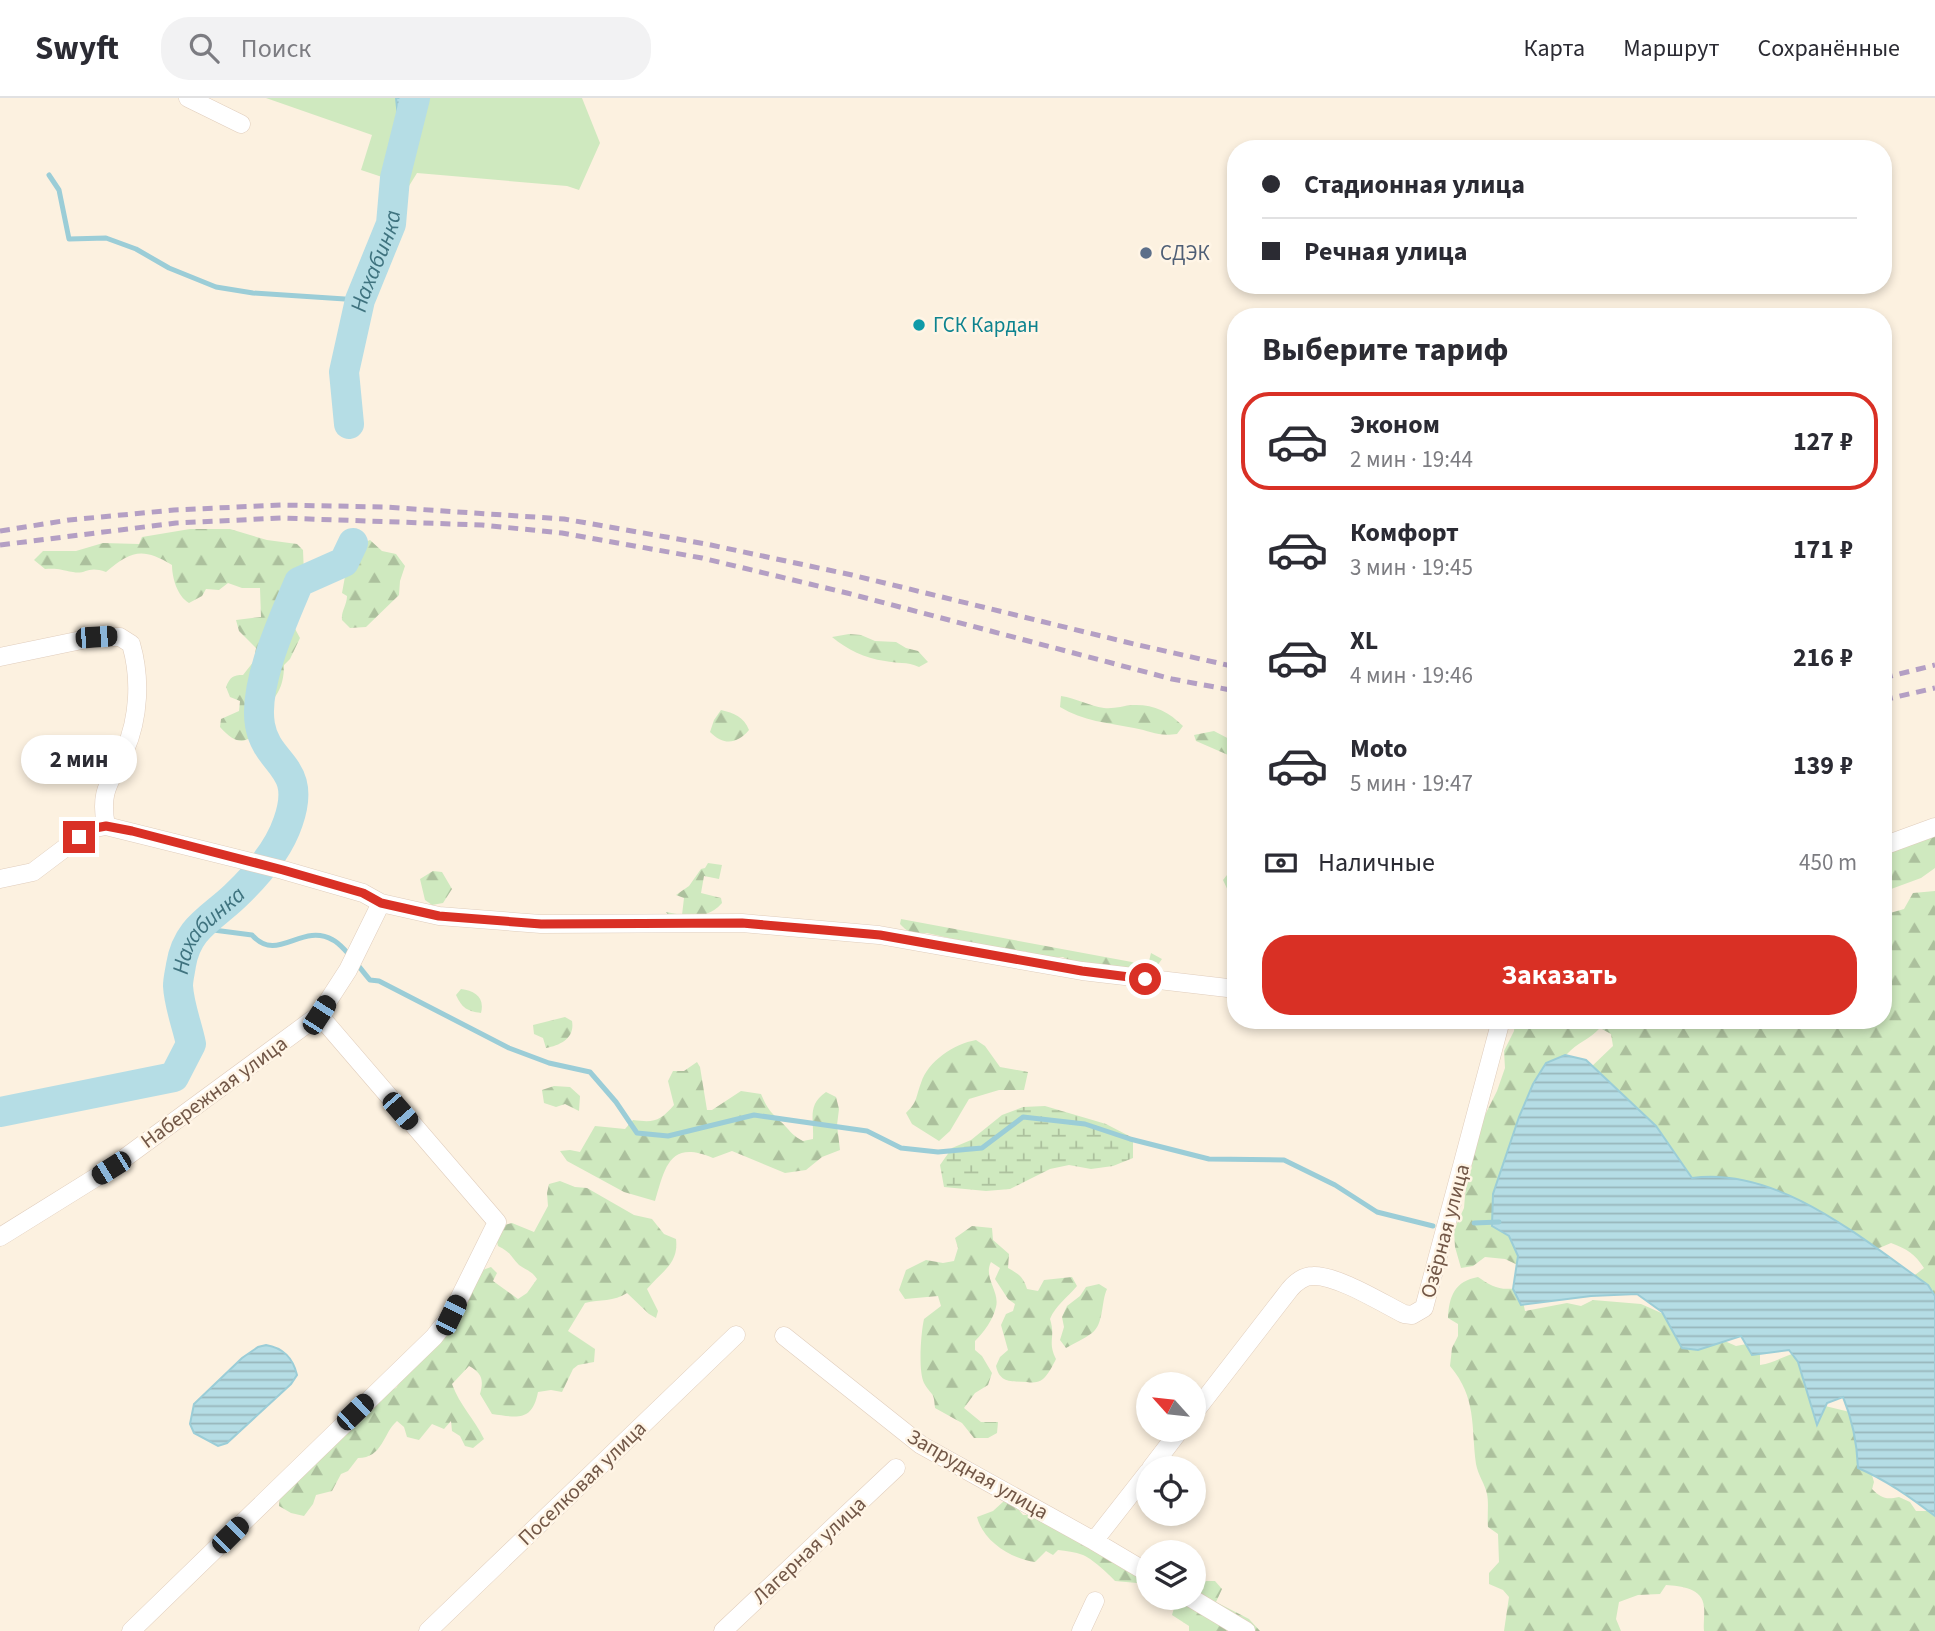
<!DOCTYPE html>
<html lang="ru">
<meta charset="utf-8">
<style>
:root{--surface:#fff;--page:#f2f2f3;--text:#2b2b33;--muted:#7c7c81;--line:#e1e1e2;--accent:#d93025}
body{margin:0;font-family:"Source Sans 3",sans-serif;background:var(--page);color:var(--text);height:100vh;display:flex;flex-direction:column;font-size:26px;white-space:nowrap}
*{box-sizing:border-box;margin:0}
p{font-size:23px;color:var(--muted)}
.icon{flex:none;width:38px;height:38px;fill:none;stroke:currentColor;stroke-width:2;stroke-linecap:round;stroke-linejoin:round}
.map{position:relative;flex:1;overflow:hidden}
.side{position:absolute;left:1227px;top:210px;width:665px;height:721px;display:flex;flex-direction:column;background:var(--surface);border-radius:28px;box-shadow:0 4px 10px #0003}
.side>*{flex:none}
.banner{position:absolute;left:1227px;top:42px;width:665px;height:154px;border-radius:28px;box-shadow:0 4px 10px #0003;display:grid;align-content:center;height:154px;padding:0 35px;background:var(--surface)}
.needle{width:46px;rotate:297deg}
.fabs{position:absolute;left:1136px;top:1274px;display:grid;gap:14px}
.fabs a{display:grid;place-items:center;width:70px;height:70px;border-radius:50%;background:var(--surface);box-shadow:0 4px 10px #0003;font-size:35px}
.end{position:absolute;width:32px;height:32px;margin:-16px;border:9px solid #d93025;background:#fff;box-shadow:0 0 0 4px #fff}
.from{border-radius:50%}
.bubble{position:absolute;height:49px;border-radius:24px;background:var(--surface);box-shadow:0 4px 10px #0003;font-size:23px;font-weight:700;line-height:49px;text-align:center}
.car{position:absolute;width:21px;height:42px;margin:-21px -10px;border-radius:9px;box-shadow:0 0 5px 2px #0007;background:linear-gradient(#222 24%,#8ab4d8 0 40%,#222 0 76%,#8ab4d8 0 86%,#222 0)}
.banner b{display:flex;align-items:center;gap:24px;height:66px;font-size:26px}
.banner b+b{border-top:2px solid var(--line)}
.banner i{width:18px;height:18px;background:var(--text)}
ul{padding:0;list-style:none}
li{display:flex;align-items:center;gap:21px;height:98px;margin:0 14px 10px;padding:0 21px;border:4px solid transparent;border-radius:28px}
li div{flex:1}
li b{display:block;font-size:26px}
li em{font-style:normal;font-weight:700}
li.current{border-color:var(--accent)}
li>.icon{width:63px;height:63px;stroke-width:1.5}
h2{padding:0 35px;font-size:32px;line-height:84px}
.pay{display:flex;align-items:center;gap:18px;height:77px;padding:0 35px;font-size:26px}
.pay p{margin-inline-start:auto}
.action{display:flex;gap:14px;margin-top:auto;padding:14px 35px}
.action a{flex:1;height:80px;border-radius:28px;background:var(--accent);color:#fff;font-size:28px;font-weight:700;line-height:80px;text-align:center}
header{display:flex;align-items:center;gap:42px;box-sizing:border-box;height:98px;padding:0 35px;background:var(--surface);border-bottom:2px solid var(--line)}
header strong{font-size:33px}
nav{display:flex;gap:38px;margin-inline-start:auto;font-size:24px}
.search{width:490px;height:63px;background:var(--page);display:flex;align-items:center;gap:18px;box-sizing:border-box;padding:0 24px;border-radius:28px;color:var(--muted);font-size:26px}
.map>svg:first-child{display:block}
</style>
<header>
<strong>Swyft</strong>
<div class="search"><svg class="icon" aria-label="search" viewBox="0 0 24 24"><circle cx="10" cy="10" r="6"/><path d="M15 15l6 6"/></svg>Поиск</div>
<nav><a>Карта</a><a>Маршрут</a><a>Сохранённые</a></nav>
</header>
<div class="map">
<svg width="1935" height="1533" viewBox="0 0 1935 1533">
<defs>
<pattern id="forest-firs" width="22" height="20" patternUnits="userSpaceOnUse" patternTransform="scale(1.75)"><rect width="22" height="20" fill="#cfe9bf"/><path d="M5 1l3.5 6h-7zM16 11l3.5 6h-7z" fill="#acc09d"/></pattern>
<pattern id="wetland-marsh" width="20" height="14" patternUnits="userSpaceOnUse" patternTransform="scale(1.75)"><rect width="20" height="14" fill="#cfe9bf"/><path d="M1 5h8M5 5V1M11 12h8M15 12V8" fill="none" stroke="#acc09d"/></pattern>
<pattern id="water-rules" width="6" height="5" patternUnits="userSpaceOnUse" patternTransform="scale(1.75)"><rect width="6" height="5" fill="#b5dde5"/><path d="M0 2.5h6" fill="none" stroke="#98b6bb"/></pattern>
</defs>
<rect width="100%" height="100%" fill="#fcf1e0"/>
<path fill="#cfe9bf" d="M266,0H396L400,39L392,72L400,76L413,34L420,0H582L600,45L579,92L567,88L417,75L409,88L361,72L372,37Z"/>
<path fill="url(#forest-firs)" d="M190,431H230L267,442L297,446L303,452L305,501L299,504L298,519L293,527L300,540L290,561L284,567C284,579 282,589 275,599C272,602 268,603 266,606C264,609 264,614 263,617C254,645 240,652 220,629L221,621L239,613L240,603L230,599L226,589C230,579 233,577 243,577L254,563L256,550L239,533L236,522L261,519L260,490H242L228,485L219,492L206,491L202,498L189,505C177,498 172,479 172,467C142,449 131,453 106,474C87,467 86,477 73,474C60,472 59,470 45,471L34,462L43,453H76L103,445L139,446L142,439Z
M370,442L382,453L396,456L405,468L400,483L399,497L366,529L350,530L342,522C341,513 347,507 347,498L342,495L350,451Z
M849,536L861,537L875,543L896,544L906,550L918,553L928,564L919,569C907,563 897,566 885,563C864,560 848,552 832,539Z
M1061,598C1076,600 1089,608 1104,610C1114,611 1123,608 1132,607C1153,606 1168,613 1183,628L1177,636C1158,639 1151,633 1134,630C1108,625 1083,623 1060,609Z
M721,612C734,615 744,619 749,632C737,646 724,648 710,634L714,622Z
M1214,633L1235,644V660L1196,643L1194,637Z
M1935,732V770L1921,780L1883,794V752Z
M708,765L722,767L719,781L704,778L701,795L721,800L722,805C707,822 690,818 669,818L666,814L682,817L684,800L676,797L689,788L701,771L705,770Z
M1235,767H1236L1235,800L1230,797L1223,782Z
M433,773L442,774L452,791L443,805L432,807L425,802L420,781Z
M1935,793V1196L1927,1202L1906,1184L1924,1170C1915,1156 1907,1151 1891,1145L1870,1154L1705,1096L1589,971L1613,948L1611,936L1600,930C1590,941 1577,945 1567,956C1560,962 1556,972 1550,980L1522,1169L1505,1161L1485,1159L1473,1168L1461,1170L1455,1149L1454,1132L1464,1110L1466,1086L1481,1025L1497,993L1505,970L1504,953L1514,933L1515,922H1883V817L1904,811L1913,795Z
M901,821L1148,867L1151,855L1162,861L1155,871L1144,873L1108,870L1094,865H1074L1063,859H1033L1025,853L1015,855L927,835C915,836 909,836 900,826Z
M461,891C475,893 485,899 481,915C467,913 462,910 456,897Z
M565,919L572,923C575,940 561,947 546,950L543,940L534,936L533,927Z
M976,942L985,948L1000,969L1028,974L1024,992H999L969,1001L950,1033L939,1043L912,1026L906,1015C918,1003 915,1001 921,985C928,963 954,946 976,942Z
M697,964L700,969L707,1012H712L741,993L761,996C768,1012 770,1013 781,1024C791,1033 790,1036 803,1043L813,1041C814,1020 807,1007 826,994L836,999L839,1011L837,1027L840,1052L822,1059L806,1072L785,1075L732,1053L713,1060C669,1041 665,1070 655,1103L624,1094L567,1063L560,1053L570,1052L580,1054L595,1028L625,1031L633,1022C655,1025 660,1023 674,1007L668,983L673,973H684Z
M554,988L570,989L580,998L579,1013L565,1006L556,1009L544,1005L542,992Z
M560,1083L575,1089L587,1090L634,1117L652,1121L664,1136L676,1141C679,1166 662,1173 647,1191L658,1213L656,1220L649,1216L627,1195C614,1204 600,1201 585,1205L568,1233L595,1251L594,1264L578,1267L573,1271L562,1294L551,1292L538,1294C532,1325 516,1319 492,1316L480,1296C484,1282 482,1275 469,1268L452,1286C460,1308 474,1320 484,1341L473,1350L465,1348L460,1338L452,1333L451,1323L444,1331L432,1326L419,1342L407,1339L404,1329L397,1323C383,1335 383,1360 358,1360L348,1373L341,1376L332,1393L316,1397L313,1406L304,1418L291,1415L279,1408L280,1397L385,1294L396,1290L477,1174L491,1169L497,1175L493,1183L518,1201L527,1195L537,1181C532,1173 526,1172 519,1167C510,1158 512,1155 498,1148L496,1140L501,1128L512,1125L534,1134L548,1108L547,1095L549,1086Z
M972,1128L992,1130L993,1142L1009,1156L1008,1170C1019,1176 1024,1180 1027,1191L1038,1193L1044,1182L1072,1179L1077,1188C1068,1199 1055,1208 1050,1221C1056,1240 1047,1243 1056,1261C1053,1267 1048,1277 1043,1281C1038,1285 1032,1285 1027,1284C1012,1283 1000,1286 996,1268L1000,1259L1008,1252L1001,1227L1006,1216L1013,1213L1015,1206L1008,1201L995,1181L1000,1170L991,1164C983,1180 1000,1193 996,1209C993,1222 984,1234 975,1243V1252L982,1258L992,1275L988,1287L975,1295L964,1310L981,1324H998L997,1335L988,1340H974L962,1325L935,1310C934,1292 931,1298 924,1285C918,1273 921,1234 924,1221L941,1208L938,1198L905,1201L899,1192L906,1172L926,1162L943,1165L954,1163L958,1150L955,1140Z
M1478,1179C1491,1188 1500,1193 1516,1190L1521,1194L1525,1213L1567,1205L1581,1208L1593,1202L1641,1206L1736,1248L1752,1245L1760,1252V1267C1774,1265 1783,1258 1796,1255L1821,1307L1854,1315L1874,1384L1872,1391C1881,1400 1886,1402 1899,1399L1910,1404L1916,1413H1932L1935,1415V1533H1704C1703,1525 1705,1517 1704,1509C1703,1490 1681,1488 1666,1487L1660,1496L1638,1497L1619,1504L1616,1521L1621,1533H1504L1509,1499L1503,1492L1489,1486V1475L1499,1464L1498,1436L1488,1429C1487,1418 1489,1406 1487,1396C1485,1386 1478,1377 1476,1366C1471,1328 1477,1300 1450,1268L1452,1250L1458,1238V1226L1448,1220C1449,1198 1455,1183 1478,1179Z
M1099,1186L1107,1191C1101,1204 1104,1226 1092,1235C1084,1241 1074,1245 1066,1250L1060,1242L1064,1229L1062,1219L1067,1208L1080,1198L1086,1189Z
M1004,1403L1013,1405L1023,1417H1038L1148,1470V1486L1115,1483C1109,1476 1091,1460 1083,1457C1075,1454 1066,1453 1058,1452L1053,1457L1046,1453L1035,1464C1011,1461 983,1443 977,1419L993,1413Z
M1206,1483H1215L1222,1491L1216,1504L1249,1521L1260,1533H1189V1528L1172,1517L1176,1503L1171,1500H1194V1485L1199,1487Z"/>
<path fill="url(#wetland-marsh)" d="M1045,1008L1106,1026L1133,1040V1060L1113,1068L1091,1071L1069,1067L1050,1071L1010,1091L986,1093L944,1089L940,1067L952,1050L971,1042L1002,1017L1023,1009Z"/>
<path fill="url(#water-rules)" stroke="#9bcdd7" stroke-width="2" d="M396,0H420L413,34L401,76L392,72L400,39Z
M1565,957L1586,962L1656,1028L1692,1080C1778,1068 1862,1141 1928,1187L1935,1198V1418C1910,1399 1886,1382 1858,1370C1857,1344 1853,1323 1843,1299L1827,1305L1817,1327L1798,1264L1789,1252L1752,1257L1741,1238L1698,1252L1682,1250L1662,1214L1637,1196L1591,1198L1521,1207L1513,1191L1518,1158L1509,1138L1492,1128L1493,1096L1519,1019L1533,986L1546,965Z
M266,1247C284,1250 293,1260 297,1277L291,1286L227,1345L218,1348L194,1335L190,1326L194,1306L242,1260L258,1249Z"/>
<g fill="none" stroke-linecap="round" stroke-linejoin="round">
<path stroke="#9bcdd7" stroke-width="5" d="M49,77L59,92L69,141L106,140L136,151L169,170L216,189L253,195L360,202
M198,830L252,837C278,866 301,824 333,842C345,848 361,872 370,882L379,883L509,950L549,965L590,974L616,1004L637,1035L668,1038L754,1017L867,1033L901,1050L938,1054L982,1050L1023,1019L1085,1026L1130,1041L1209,1061L1284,1062L1335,1087L1377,1114L1433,1128
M1474,1125L1499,1124"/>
<g stroke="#b5dde5" stroke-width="30">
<path id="s1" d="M349,326L344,274L360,202L391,126L395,80L415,0"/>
<path id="s2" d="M0,1014L174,979L191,946C187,927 179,907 178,888C178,881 180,874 181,867C187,830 211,821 235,798C256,778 279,751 288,724C308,667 267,668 260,627C253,587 283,522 299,484L344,464L353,445"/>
</g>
<defs>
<path id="street" d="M188,0L241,26
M0,559L96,539H120L131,546C141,580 139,620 125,652C111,684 99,691 106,728
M1883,748L1935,729
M0,781L33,774L90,731L106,728L283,772L363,795L381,805L439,818L541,826L742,825L879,837L1082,873L1236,891
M0,1139L111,1070L319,917L348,872L381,805
M784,1238L921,1347L1094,1443L1148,1475
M1194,1315L1290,1191C1296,1184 1303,1178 1313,1178C1337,1177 1382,1205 1404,1216L1412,1217L1424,1210L1501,922
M1151,1370L1180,1332
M1094,1443L1148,1374
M1191,1500L1246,1533
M131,1533L434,1239L451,1217L497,1124L319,917
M428,1533L736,1237
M723,1533L896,1370
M1081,1533L1095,1503"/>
</defs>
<use href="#street" stroke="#e0cdbc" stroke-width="19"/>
<use href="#street" stroke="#fff" stroke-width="18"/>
<path stroke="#b49fc4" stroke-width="5" stroke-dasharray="10 7" stroke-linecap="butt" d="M0,433L69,422L174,412L281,407L384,409L564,421L706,446L852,477L1134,546L1236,569
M0,447L176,425L282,420L482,427L562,435L702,460L847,495L1172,581L1236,593
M1883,580L1935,567
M1883,602L1935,590"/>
</g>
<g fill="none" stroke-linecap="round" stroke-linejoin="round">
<path stroke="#d93025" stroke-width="9" d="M79,739L90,731L106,728L132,733L283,772L363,795L381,805L439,818L541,826L742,825L824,832L880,837L1082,873L1145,881"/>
</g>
<circle fill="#5c6f8a" stroke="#fff5e6" stroke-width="2.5" cx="1146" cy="155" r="7"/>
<circle fill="#0f9aa8" stroke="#fff5e6" stroke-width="2.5" cx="919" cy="227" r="7"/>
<g text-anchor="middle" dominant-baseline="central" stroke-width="5" stroke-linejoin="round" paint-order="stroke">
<g font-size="21" fill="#4e5e75" stroke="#fff5e6" text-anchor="start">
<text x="1160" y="155">СДЭК</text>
</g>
<g font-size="21" fill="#0d838f" stroke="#fff5e6" text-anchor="start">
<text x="933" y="227">ГСК Кардан</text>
</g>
<g font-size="21" fill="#725747" stroke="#fff5e6">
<text transform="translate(214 994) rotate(-36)">Набережная улица</text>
<text transform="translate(1445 1133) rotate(-75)">Озёрная улица</text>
<text transform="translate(978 1376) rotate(30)">Запрудная улица</text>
<text transform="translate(582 1385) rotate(-44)">Поселковая улица</text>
<text transform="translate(809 1452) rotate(-43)">Лагерная улица</text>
</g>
<g font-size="23" font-style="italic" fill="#3f737f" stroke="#fff5e6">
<text stroke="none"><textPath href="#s1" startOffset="168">Нахабинка</textPath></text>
<text stroke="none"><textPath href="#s2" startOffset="340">Нахабинка</textPath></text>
</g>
</g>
</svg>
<div class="fabs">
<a><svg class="needle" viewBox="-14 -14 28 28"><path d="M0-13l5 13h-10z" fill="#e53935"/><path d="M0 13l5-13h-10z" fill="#7c7c81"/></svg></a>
<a><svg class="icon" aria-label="locate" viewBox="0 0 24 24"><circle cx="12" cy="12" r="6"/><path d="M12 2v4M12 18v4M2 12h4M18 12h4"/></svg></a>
<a><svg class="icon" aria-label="layers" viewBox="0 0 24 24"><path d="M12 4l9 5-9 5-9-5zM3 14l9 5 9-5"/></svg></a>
</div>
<i class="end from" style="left:1145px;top:881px"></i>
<i class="end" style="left:79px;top:739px"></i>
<div class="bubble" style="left:21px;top:637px;width:116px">2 мин</div>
<i class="car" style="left:96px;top:539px;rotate:86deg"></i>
<i class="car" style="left:319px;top:917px;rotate:33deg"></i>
<i class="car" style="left:400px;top:1013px;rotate:139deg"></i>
<i class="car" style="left:111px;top:1070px;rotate:238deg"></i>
<i class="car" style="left:451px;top:1217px;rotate:26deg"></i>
<i class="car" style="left:355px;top:1314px;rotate:46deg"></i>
<i class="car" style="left:230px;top:1437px;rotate:45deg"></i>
<div class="banner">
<b><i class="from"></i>Стадионная улица</b>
<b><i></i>Речная улица</b>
</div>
<section class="side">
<h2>Выберите тариф</h2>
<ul>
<li class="current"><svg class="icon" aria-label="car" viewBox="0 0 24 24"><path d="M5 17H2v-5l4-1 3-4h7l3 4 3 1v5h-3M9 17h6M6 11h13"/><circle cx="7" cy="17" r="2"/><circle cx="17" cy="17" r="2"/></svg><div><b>Эконом</b><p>2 мин · 19:44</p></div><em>127 ₽</em></li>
<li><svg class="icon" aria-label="car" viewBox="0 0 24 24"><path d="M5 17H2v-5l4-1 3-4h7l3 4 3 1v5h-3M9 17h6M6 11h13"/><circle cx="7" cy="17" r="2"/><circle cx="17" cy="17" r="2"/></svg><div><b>Комфорт</b><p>3 мин · 19:45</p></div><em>171 ₽</em></li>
<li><svg class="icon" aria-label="car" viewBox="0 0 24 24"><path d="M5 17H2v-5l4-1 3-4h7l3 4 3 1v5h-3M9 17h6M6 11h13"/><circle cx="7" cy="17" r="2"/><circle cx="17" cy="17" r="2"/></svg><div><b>XL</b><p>4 мин · 19:46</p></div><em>216 ₽</em></li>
<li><svg class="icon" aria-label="car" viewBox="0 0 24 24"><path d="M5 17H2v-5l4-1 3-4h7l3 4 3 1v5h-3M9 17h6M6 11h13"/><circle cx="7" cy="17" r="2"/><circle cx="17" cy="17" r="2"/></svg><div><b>Moto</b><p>5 мин · 19:47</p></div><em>139 ₽</em></li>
</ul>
<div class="pay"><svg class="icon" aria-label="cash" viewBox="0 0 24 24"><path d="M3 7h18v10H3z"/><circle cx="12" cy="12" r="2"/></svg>Наличные<p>450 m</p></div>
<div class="action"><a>Заказать</a></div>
</section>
</div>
